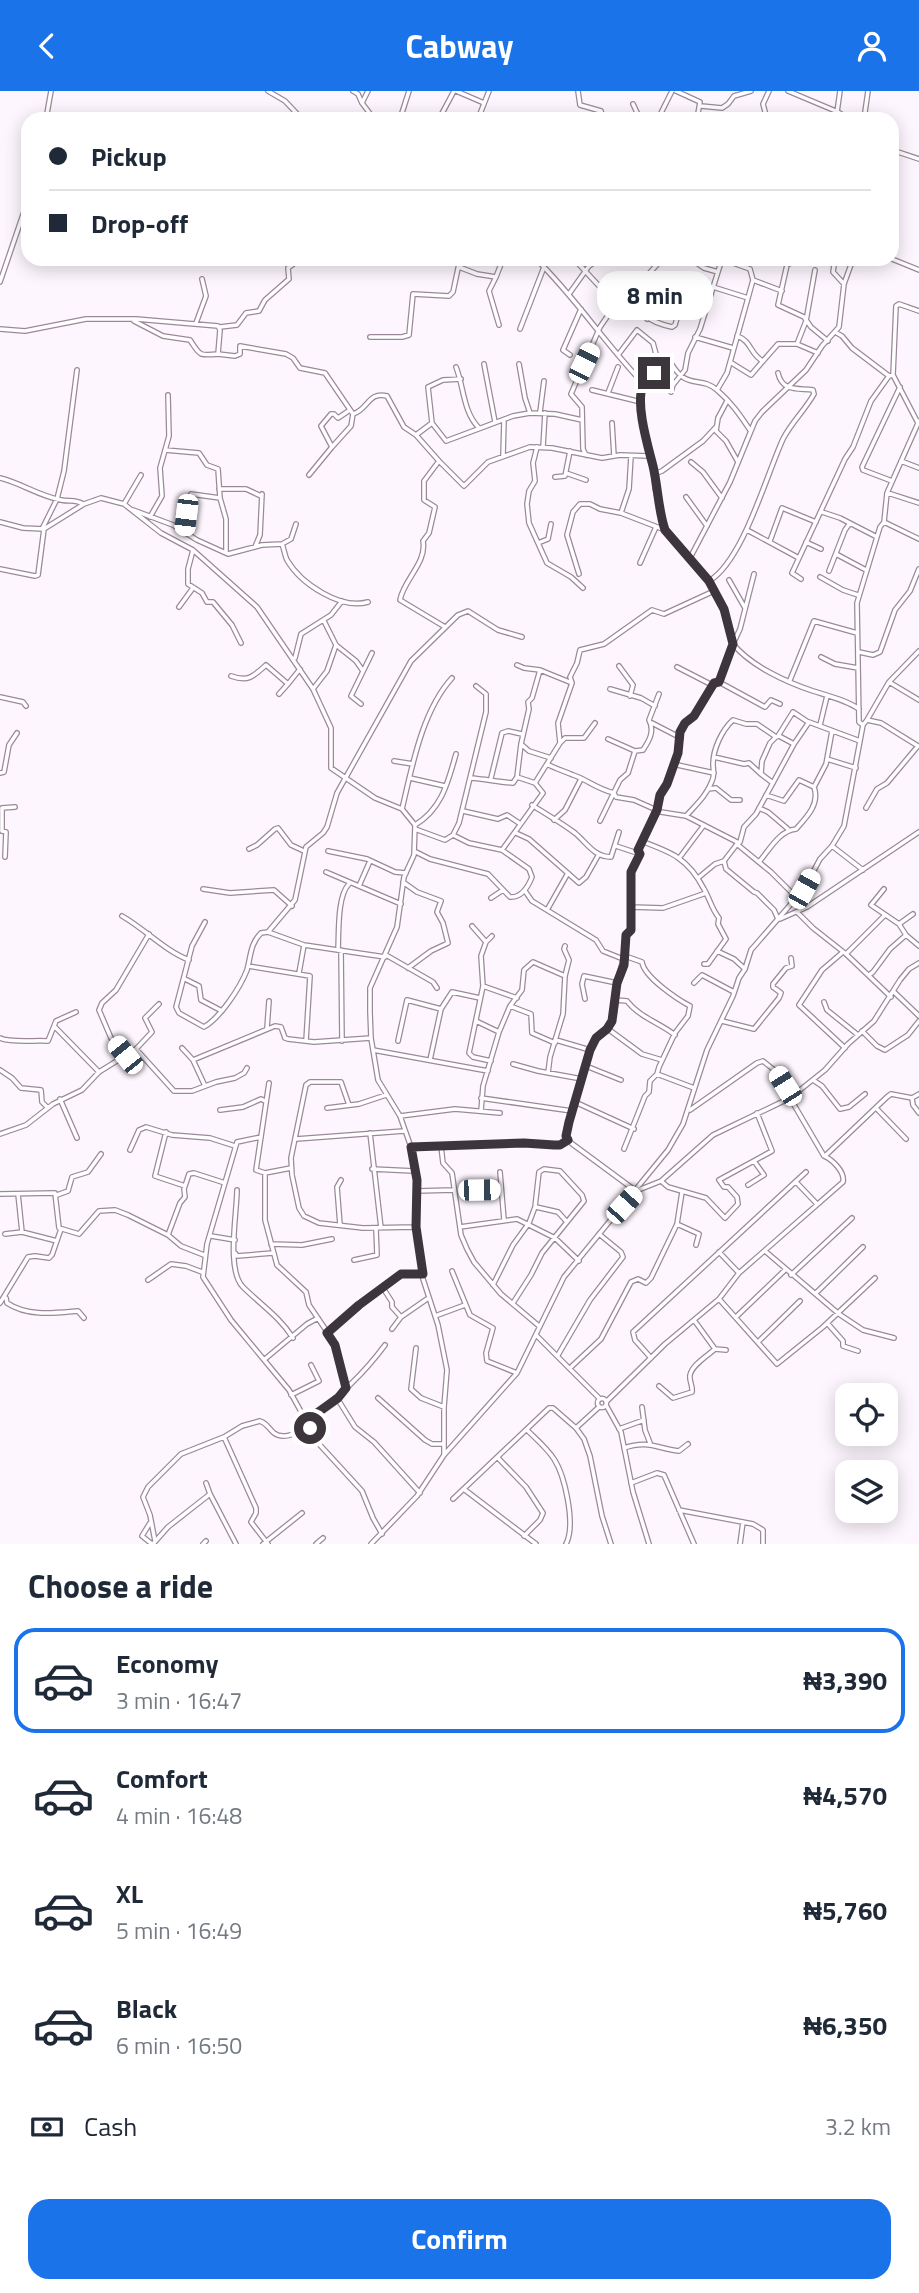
<!DOCTYPE html>
<meta charset="utf-8">
<style>
:root{--surface:#fff;--page:#f6f6f7;--text:#1f2937;--muted:#747a83;--line:#e0e1e3;--accent:#1a73e8}
body{margin:0;font-family:"Titillium Web",sans-serif;background:var(--page);color:var(--text);height:100vh;display:flex;flex-direction:column;font-size:26px;white-space:nowrap}
*{box-sizing:border-box;margin:0}
p{font-size:23px;color:var(--muted)}
.icon{flex:none;width:38px;height:38px;fill:none;stroke:currentColor;stroke-width:2;stroke-linecap:round;stroke-linejoin:round}
.map{position:relative;height:1453px;overflow:hidden}
.panel{display:flex;flex-direction:column;background:var(--surface);flex:1}
.panel>*{flex:none}
.banner{position:absolute;left:21px;top:21px;width:878px;height:154px;border-radius:21px;box-shadow:0 4px 18px #0003;display:grid;align-content:center;height:154px;padding:0 28px;background:var(--surface)}
.buttons{position:absolute;left:835px;top:1292px;display:grid;gap:14px}
.buttons a{display:grid;place-items:center;width:63px;height:63px;border-radius:14px;background:var(--surface);box-shadow:0 4px 18px #0003;font-size:35px}
.end{position:absolute;width:32px;height:32px;margin:-16px;border:9px solid #3c353c;background:#fff;box-shadow:0 0 0 4px #fff}
.from{border-radius:50%}
.bubble{position:absolute;height:49px;border-radius:21px;background:var(--surface);box-shadow:0 4px 18px #0003;font-size:23px;font-weight:700;line-height:49px;text-align:center}
.car{position:absolute;width:21px;height:42px;margin:-21px -10px;border-radius:9px;box-shadow:0 0 5px 2px #0007;background:linear-gradient(#fff 24%,#345 0 40%,#fff 0 76%,#345 0 86%,#fff 0)}
.banner b{display:flex;align-items:center;gap:24px;height:66px;font-size:26px}
.banner b+b{border-top:2px solid var(--line)}
.banner i{width:18px;height:18px;background:var(--text)}
ul{padding:0;list-style:none}
li{display:flex;align-items:center;gap:21px;height:105px;margin:0 14px 10px;padding:0 14px;border:4px solid transparent;border-radius:21px}
li div{flex:1}
li b{display:block;font-size:26px}
li em{font-style:normal;font-weight:700}
li.active{border-color:var(--accent)}
li>.icon{width:63px;height:63px;stroke-width:1.5}
h2{padding:0 28px;font-size:32px;line-height:84px}
.pay{display:flex;align-items:center;gap:18px;height:77px;padding:0 28px;font-size:26px}
.pay p{margin-inline-start:auto}
.cta{display:flex;gap:14px;margin-top:auto;padding:14px 28px}
.cta a{flex:1;height:80px;border-radius:21px;background:var(--accent);color:#fff;font-size:28px;font-weight:700;line-height:80px;text-align:center}
header{display:flex;justify-content:space-between;align-items:center;height:91px;padding:0 28px;background:var(--accent);color:#fff;font-size:32px;font-weight:700}
.map>svg:first-child{display:block}
</style>
<header><svg class="icon" aria-label="back" viewBox="0 0 24 24"><path d="M15 5l-7 7 7 7"/></svg>Cabway<svg class="icon" aria-label="person" viewBox="0 0 24 24"><circle cx="12" cy="8" r="4"/><path d="M4 21q1-7 8-7t8 7"/></svg></header>
<div class="map">
<svg width="919" height="1453" viewBox="0 0 919 1453">
<rect width="100%" height="100%" fill="#fef6fe"/>
<g fill="none" stroke-linecap="round" stroke-linejoin="round">
<defs>
<path id="minor" d="M268,0L285,10L302,28
M353,0L358,3L362,12L374,28
M456,0L484,12
M578,0L580,14L601,20L603,28
M676,0L700,11L697,28
M788,0L838,21L849,28
M362,12L368,0
M633,13L640,28
M701,15L722,17L728,13L734,5L751,0
M46,28L51,0
M400,28L409,0
M439,28L454,0
M478,28L489,0
M641,28H658L672,0
M767,28L763,13L769,0
M836,28L840,0
M864,28L868,0
M892,59L919,68
M536,168C575,206 604,251 641,290L643,294L641,311L644,341L653,376L655,397L665,439L709,490L724,518L727,532L733,553L719,591L714,592L693,625L685,632L680,641L678,661L667,693L660,703L657,719L638,759L640,763L631,781V839L626,844C627,863 621,873 617,891C614,903 618,918 612,929C609,937 603,939 598,945C595,949 593,955 590,959L566,1041V1045L571,1052L636,1100
M574,168L613,210
M691,168L704,177L718,181
M798,168L787,174L778,214L804,226L811,236L828,250
M835,168L833,181L844,193
M876,168H888
M892,168L919,179
M459,176L477,183L496,186L503,168
M651,181L674,198
M496,186L489,200L499,234
M0,191L28,109
M713,196L748,207
M630,202C635,223 653,232 672,236L675,234L680,217L686,216L692,210L700,211L709,208
M569,203L589,175L599,168
M613,210L636,197L662,168
M647,228L674,198L685,203
M134,230L163,245L190,249C200,264 198,265 218,263
M196,232L206,205L202,188
M220,236L237,234L246,222L259,220L265,209L289,188L288,177L300,168
M0,238L25,240L86,228H136L218,235L220,239L218,263L235,265L240,263V255L286,263L293,267L300,277L325,282L353,323C368,319 368,300 387,305L404,336L416,344L439,370L464,395L488,371L530,356L552,357L602,367L620,364L649,365
M520,238L544,176
M835,241L842,245L852,257L889,285
M737,245C752,250 750,264 763,270L778,253H797L806,230L815,179
M370,246H402L409,244L413,203L449,205L453,201L460,168
M695,246L733,257
M797,253L818,262
M570,264L563,259L581,218
M618,264L637,239L653,252L656,263
M730,271L751,284L763,270
M484,273L495,331
M456,276C464,296 463,321 479,337
M461,288L443,289L428,296L432,332L446,350L513,325L530,322L525,307L519,273
M643,294L668,271L671,272C687,300 700,284 717,299C731,311 740,324 750,339
M592,299L641,311
M717,299L727,282L753,189
M671,301L673,294L685,279L688,262L700,238L722,168L750,178L753,189L782,200
M608,302L618,276
M727,310L718,327L716,340L726,350L738,371
M540,321L544,290
M530,322L555,323L582,329
M612,332L614,365
M918,332L893,284L896,215L899,213L919,220
M416,344L432,332
M332,356L351,335L353,323
M537,356L533,372L535,390L529,400L527,413L529,432L547,472L571,486L583,497
M543,356L545,322
M165,359L199,362L207,374L218,378L220,407L226,428V462
M586,364L583,358L582,316L571,303L600,236L609,223L613,210
M503,365L504,329
M439,370L424,390V409L435,416L429,442L423,450C427,472 404,488 400,509L445,536
M901,370L919,377
M691,371L703,381L722,407
M566,382L586,389
M654,383L662,380L703,350L716,336
M309,384L332,356L321,335L331,323H334L338,327L350,319
M555,386L565,385L570,360
M0,387C21,392 39,405 61,409C70,411 75,408 83,413
M892,390L863,379L862,376L900,296
M219,398H246L261,405L262,403L260,444L255,456
M888,402L919,412
M686,406L707,435
M124,413L141,384
M133,419L173,434L197,449L228,463L262,454L282,453C284,458 285,465 287,469C301,493 341,519 368,511
M822,421L840,427L877,446
M621,422L629,398L631,365
M150,426L162,405L160,377L169,345L168,304
M0,431L23,437L44,438L84,413L101,407L124,413L161,442L193,459L257,516L313,598L331,637V677L375,707L402,718L415,734L414,764L404,786L397,836L370,897V921L371,947L378,989L400,1025L411,1056L417,1089L416,1136L423,1188L438,1234L447,1279L444,1316V1364
M884,431L919,448
M42,438L57,408L64,380L77,279
M747,439L797,466
M184,441L191,403L220,407
M770,450L782,417L816,431
M806,451L821,458
M538,452L548,448L551,433
M282,453L291,448L296,433
M193,459L188,478V493L202,502L207,511H213L232,534L241,552
M836,463L866,479
M690,467L730,391L755,330L762,321L806,279L822,255L839,236L844,193L853,168
M640,472L656,436
M0,478L35,485L38,484L44,438
M829,480L845,439L850,432
M579,483L567,444L573,421L580,413H590L600,418L621,422L665,439
M754,483L740,538L733,553C751,575 786,591 813,600C829,605 846,609 859,618
M820,486L843,499L858,504
M801,488L792,482L845,368L853,356L871,310L889,285L893,284
M729,489L745,517
M709,490C743,470 766,385 783,348C791,332 805,319 814,303L813,299C798,297 782,301 778,282
M179,516L193,497
M324,530L336,554
M859,561L873,564L880,561L895,519L910,500L919,478
M821,566L835,573L858,577
M295,567L301,543L331,524L342,510
M517,574L524,577L540,579L572,592
M619,575L633,594L630,605
M677,576L714,595
M540,579L532,607L528,611L529,618L521,653L529,660L551,667
M231,585C248,591 253,586 266,574L288,593L300,578
M790,589L814,530L857,542
M719,591L765,616L771,609L780,613
M889,591L919,609
M313,598L327,580L336,554L356,570L363,580
M610,598L641,607L655,615
M279,603L287,594
M0,606L23,611L26,615
M361,613L351,605L372,562
M867,629L889,591L919,560
M652,632L681,647
M820,634L827,605
M863,634L867,629L881,632L918,655
M778,645L793,621L808,631
M560,652L565,647H584L595,632
M635,660L643,659C649,650 655,640 649,629L659,603
M714,666L744,673L749,672L761,683
M827,668L856,677
M394,670L413,673
M547,673C556,678 564,680 573,684C586,688 597,698 614,702L616,706L634,709L661,721L686,725L739,752L738,754L771,781L796,806
M673,673L714,682
M0,682L4,681L9,654L17,642
M410,687L445,695
M470,687C485,688 498,691 513,692L517,686L521,653
M491,687L502,642L508,640L522,643
M535,692L560,652L558,632L572,592L570,586L577,572L580,559L604,553L652,519L664,523L714,500
M773,692L761,683L762,670L770,652L776,646
M708,698L716,697L731,709H740
M766,704L784,710L799,689L814,696
M532,714C546,723 562,732 575,742C587,752 594,766 611,766L619,741
M759,717L768,721L788,738
M866,717L877,698L887,692L918,655
M402,718C412,676 422,620 452,587
M463,720L498,728L507,724L519,732
M686,725C696,714 707,704 712,690C715,684 713,679 713,673C713,658 722,639 733,629L746,633H757L776,646L779,645L794,653
M554,729L565,719L581,688
M600,730L620,689L628,682L635,660L608,648
M415,734C442,718 448,691 456,663
M415,738L445,749L453,744L459,732L486,621V603L476,595
M2,740V717L15,716
M2,740L6,741L5,766
M516,742L529,748L579,792L586,786L599,763
M641,750C671,761 688,767 704,798C710,808 711,817 719,827L718,833L726,848L708,873H704
M740,751L744,736L756,723L794,653L809,631L860,650
M616,755L640,763
M832,755L863,779
M249,758L257,754L275,738L278,737L291,754L304,760
M502,759L543,702L535,692L517,686
M328,760L367,768L395,781L406,782
M416,761L430,768L488,783L510,806C522,807 528,796 532,786L529,778L502,759L469,752L453,744
M680,766L704,734
M724,770L737,753
M759,771C770,758 779,740 796,738C807,726 820,713 814,696L826,673L832,640
M326,781L401,813
M698,787L715,773L724,770L726,778L754,801L757,802L774,819L778,828
M403,791L417,801L441,810L437,821L443,832L448,852L431,860L408,877
M359,795L370,770
M203,798L230,802L274,799L292,815
M884,798L871,814L899,833L906,844L919,855
M525,800L532,810L596,849L603,860L623,868
M491,807L503,799
M631,816L663,817L706,802
M547,819L568,782
M797,821L813,837L846,863L891,906
M122,825C145,838 165,860 189,869
M780,828L807,816L919,741
M205,831L192,855L176,916L179,922L204,936C220,927 240,897 247,879C251,865 250,853 261,842L268,841L304,854L385,866
M899,833L913,823
M472,835L486,851
M268,841L295,809L306,756L323,742L327,736L337,702L411,570L458,524L468,520L498,539L522,546
M338,859C339,842 337,805 349,793
M341,859L342,950
M717,860L734,868L745,878
M843,861L822,879L799,914L845,957
M846,863L884,825
M386,864L433,891L437,897
M248,875L310,885L306,950
M299,882L304,854
M869,884L873,881L890,858L906,844
M185,888L199,895L201,909L222,920
M694,892L702,884L734,901
M483,895L517,907
M893,900L919,925
M585,908L582,893L584,885L617,892
M616,909L627,910C639,926 660,932 675,944
M824,911L827,919L858,944
M510,915L531,923L532,942L555,952
M76,921L56,930L54,935L99,981
M476,930L499,941
M722,930L754,938L779,907L781,902L773,896V893L786,877L792,875L791,867
M267,937L269,910
M608,938L642,963L662,969
M862,940L877,955L885,959L908,944L919,930
M0,947C10,952 34,949 48,950L54,935
M556,949L590,959
M398,950L407,909L441,918
M182,957L193,969L205,995
M136,958L174,1000H192L216,991L235,987L244,982L247,977
M373,959L488,980
M125,964L111,947L99,919L102,912L116,899L149,843
M193,969L275,935L281,936L285,947L288,948L314,951L371,947
M430,969L441,918L452,901L480,907
M491,970L473,966L469,962L483,895L481,865L486,851L492,845
M513,973L538,980L582,988
M586,975L621,989
M0,979L12,987L21,997L41,999L42,1011L48,1017
M548,982L550,966L563,923L565,885L569,869L564,858L565,855
M657,983L694,997
M813,989L822,995L840,1018L849,1016L865,1003
M269,992L256,1079L265,1082L291,1077
M481,1007L572,1020
M912,1007L913,1014L919,1022
M60,1008L77,1047
M575,1011L634,1038
M349,1014L341,991H310L306,994L291,1067L292,1084L299,1117L304,1125L319,1132L363,1137L416,1136
M327,1017L359,1013L386,1004
M876,1017L906,1048
M220,1019L243,1016L261,1008L265,1010
M690,1019L757,972L763,970L778,982L793,1004
M481,1020L483,995L499,941L510,915L522,899L524,879L533,871L565,885
M400,1025L455,1018L500,1022
M166,1041L155,1085L185,1095
M370,1042L381,1137
M0,1043L26,1034L53,1013L82,999L99,981L136,958L152,941L145,927L159,913
M261,1046L237,1051L207,1153L203,1186L231,1229L289,1299L319,1353L362,1400L373,1427L382,1443
M296,1048L404,1040
M441,1055L443,1072L452,1082L461,1144L467,1158L474,1171L501,1203L539,1235
M411,1056L524,1052L554,1054H560L568,1049
M624,1058L645,1005L649,1001L650,990L657,983L659,976L675,942L688,925L690,915C677,908 644,886 642,871L625,865
M130,1059L139,1039L146,1036L172,1044L210,1047L235,1055
M825,1065L887,1006L891,1003L912,1007L919,1003
M372,1078L414,1080
M500,1081L504,1129
M265,1082V1129L277,1174L306,1201L309,1214L332,1248L346,1297
M661,1090L668,1096L706,1107L725,1127L738,1113L737,1106L728,1096H724L719,1089L772,1060L757,1022
M796,1091L817,1113
M748,1094L764,1084L754,1070
M237,1099C237,1122 226,1179 243,1196C260,1213 280,1226 293,1247
M479,1099L501,1098
M417,1100L453,1099
M636,1100L661,1090L713,1044L790,1007L825,979L848,953L874,930L900,889L909,878L919,872
M0,1103L55,1102L59,1137L79,1143L99,1120L115,1119L128,1124L168,1144L181,1155L204,1164
M18,1103L22,1141
M57,1104L68,1100L72,1086L88,1081L101,1063
M536,1116L558,1121L567,1131
M677,1133L699,1143L696,1154
M340,1134L337,1096L341,1089
M460,1136L517,1128L555,1147L579,1170
M5,1143L22,1141L57,1150
M168,1144L180,1112L185,1106L184,1098L189,1083L194,1082L225,1092
M211,1145L235,1149
M271,1153L302,1154L332,1148
M765,1160L839,1223L863,1239L894,1247
M719,1161L739,1182
M235,1162L237,1165L273,1162
M354,1169L377,1164L376,1138
M452,1180L470,1224L493,1237L486,1262L487,1270L517,1282
M791,1184L852,1127
M148,1189L171,1173L186,1175L202,1181
M493,1194L513,1154L529,1132L535,1116L539,1081L544,1078L560,1080L582,1104L584,1110L542,1162L531,1184L513,1212
M383,1197L392,1211V1216L401,1226
M816,1202L863,1156
M6,1207L7,1212C28,1226 55,1222 78,1220L84,1227
M719,1208L777,1273L823,1236L875,1187
M0,1212L28,1166L35,1165L49,1167L52,1164L61,1138
M435,1225L465,1214
M736,1226L785,1179
M694,1229L715,1258L726,1259
M828,1233L843,1250V1255L858,1260
M392,1238L401,1226L427,1208
M327,1242L359,1214L401,1183H423
M536,1244L600,1308
M758,1251L800,1210
M416,1257L411,1298L421,1307L444,1316
M558,1264L590,1209L623,1166L621,1161L599,1143
M651,1267L635,1249L633,1241L806,1081
M265,1268L307,1233L318,1227
M570,1277L601,1248L631,1191L638,1188L646,1192L651,1187L677,1133L682,1101
M659,1295L673,1307L692,1301C693,1294 689,1291 690,1284C692,1274 707,1265 715,1258
M291,1304L319,1290L311,1274
M337,1307L355,1336L374,1351L420,1402
M378,1307L425,1349L432,1353H443
M597.5 1312a4.5 4.5 0 1 1 9 0a4.5 4.5 0 1 1-9 0Z
M606,1311L665,1253L719,1208L739,1182L843,1091C845,1081 833,1069 824,1065L790,1007
M606,1314L621,1341L633,1401L649,1453
M642,1316L645,1339L650,1352
M306,1330C337,1308 363,1284 385,1254
M576,1337L599,1316
M619,1338L644,1329
M527,1339C536,1348 547,1357 554,1368C565,1385 576,1434 566,1453
M224,1346L256,1417V1422L251,1431L268,1453
M624,1357C648,1349 656,1357 679,1360L688,1353
M498,1367L526,1396L543,1422L540,1429L524,1445
M206,1392L210,1403
M631,1392L657,1382L664,1384L694,1453
M465,1399L536,1453
M453,1408L549,1317H553L576,1337L584,1348L590,1365L602,1425L611,1453
M679,1419L753,1433L763,1439V1453
M150,1432L142,1445L152,1453
M155,1450L150,1424L143,1406L148,1396L181,1363L224,1346L242,1335L260,1330C268,1333 268,1337 274,1342C284,1350 300,1340 310,1337
M153,1453L168,1436L210,1403L236,1453
M203,1453L206,1450
M263,1453L302,1422
M316,1453L323,1447
M371,1453L417,1405L444,1364L517,1282L564,1186L668,1059L683,1033L707,959L733,905L739,887L745,878L751,859L804,798L820,768L832,755L844,735L863,634L859,631L857,512L880,436L884,431L887,402L919,330
M740,1453L743,1431"/>
</defs>
<use href="#minor" stroke="#9b899a" stroke-width="6"/>
<use href="#minor" stroke="#fff" stroke-width="3.5"/>
</g>
<g fill="none" stroke-linecap="round" stroke-linejoin="round">
<path stroke="#3c353c" stroke-width="9" d="M310,1337L306,1330L338,1307L346,1297L335,1254L327,1242L359,1214L401,1183H423L416,1136L417,1089L411,1056L524,1052L554,1054H560L568,1049L566,1045L569,1031L590,959L596,947L607,938L612,930L617,892L624,874L626,844L631,839V781L640,763L638,759L657,719L660,704L667,693L678,662L680,641L685,632L694,625L714,592L719,591L733,553L724,518L709,490L665,439C658,418 658,396 653,375C648,355 635,313 643,294C645,290 651,285 654,282"/>
</g>
</svg>
<div class="buttons">
<a><svg class="icon" aria-label="locate" viewBox="0 0 24 24"><circle cx="12" cy="12" r="6"/><path d="M12 2v4M12 18v4M2 12h4M18 12h4"/></svg></a>
<a><svg class="icon" aria-label="layers" viewBox="0 0 24 24"><path d="M12 4l9 5-9 5-9-5zM3 14l9 5 9-5"/></svg></a>
</div>
<i class="end from" style="left:310px;top:1337px"></i>
<i class="end" style="left:654px;top:282px"></i>
<div class="bubble" style="left:597px;top:180px;width:116px">8 min</div>
<i class="car" style="left:584px;top:272px;rotate:26deg"></i>
<i class="car" style="left:186px;top:424px;rotate:187deg"></i>
<i class="car" style="left:804px;top:798px;rotate:29deg"></i>
<i class="car" style="left:125px;top:964px;rotate:321deg"></i>
<i class="car" style="left:785px;top:995px;rotate:328deg"></i>
<i class="car" style="left:479px;top:1099px;rotate:89deg"></i>
<i class="car" style="left:624px;top:1114px;rotate:42deg"></i>
<div class="banner">
<b><i class="from"></i>Pickup</b>
<b><i></i>Drop-off</b>
</div>
</div>
<section class="panel">
<h2>Choose a ride</h2>
<ul>
<li class="active"><svg class="icon" aria-label="car" viewBox="0 0 24 24"><path d="M5 17H2v-5l4-1 3-4h7l3 4 3 1v5h-3M9 17h6M6 11h13"/><circle cx="7" cy="17" r="2"/><circle cx="17" cy="17" r="2"/></svg><div><b>Economy</b><p>3 min · 16:47</p></div><em>₦3,390</em></li>
<li><svg class="icon" aria-label="car" viewBox="0 0 24 24"><path d="M5 17H2v-5l4-1 3-4h7l3 4 3 1v5h-3M9 17h6M6 11h13"/><circle cx="7" cy="17" r="2"/><circle cx="17" cy="17" r="2"/></svg><div><b>Comfort</b><p>4 min · 16:48</p></div><em>₦4,570</em></li>
<li><svg class="icon" aria-label="car" viewBox="0 0 24 24"><path d="M5 17H2v-5l4-1 3-4h7l3 4 3 1v5h-3M9 17h6M6 11h13"/><circle cx="7" cy="17" r="2"/><circle cx="17" cy="17" r="2"/></svg><div><b>XL</b><p>5 min · 16:49</p></div><em>₦5,760</em></li>
<li><svg class="icon" aria-label="car" viewBox="0 0 24 24"><path d="M5 17H2v-5l4-1 3-4h7l3 4 3 1v5h-3M9 17h6M6 11h13"/><circle cx="7" cy="17" r="2"/><circle cx="17" cy="17" r="2"/></svg><div><b>Black</b><p>6 min · 16:50</p></div><em>₦6,350</em></li>
</ul>
<div class="pay"><svg class="icon" aria-label="cash" viewBox="0 0 24 24"><path d="M3 7h18v10H3z"/><circle cx="12" cy="12" r="2"/></svg>Cash<p>3.2 km</p></div>
<div class="cta"><a>Confirm</a></div>
</section>
